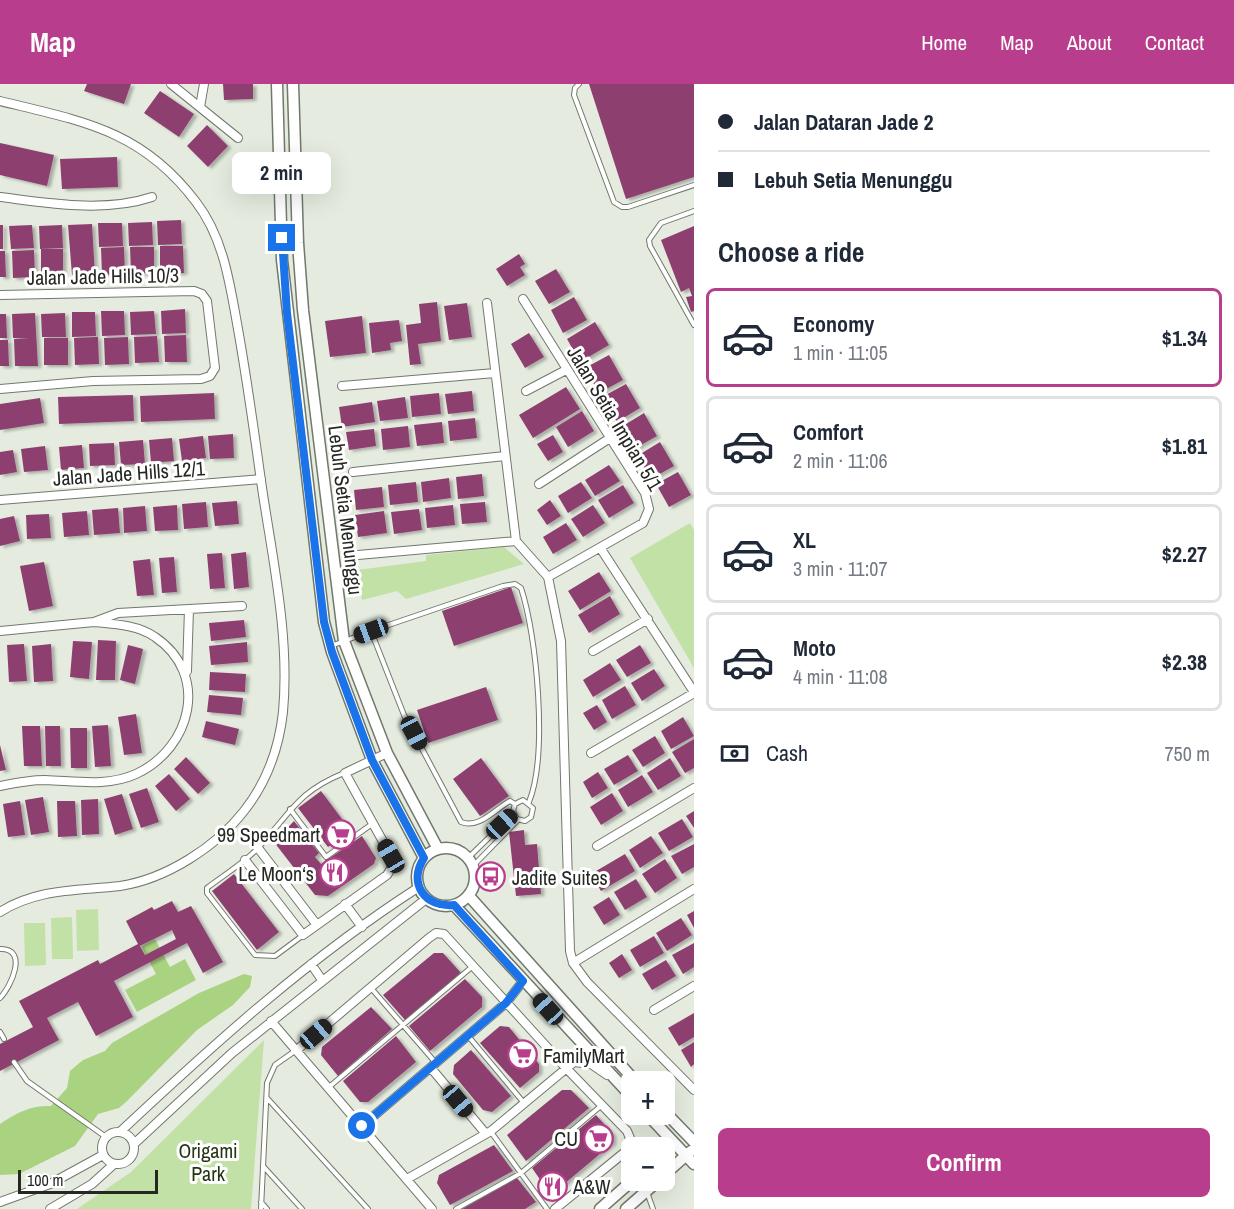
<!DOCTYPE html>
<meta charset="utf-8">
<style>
:root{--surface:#fff;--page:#f6f6f7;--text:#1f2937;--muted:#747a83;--line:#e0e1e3;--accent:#b93d8d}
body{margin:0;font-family:"Archivo Narrow",sans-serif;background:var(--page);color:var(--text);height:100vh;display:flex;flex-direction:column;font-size:22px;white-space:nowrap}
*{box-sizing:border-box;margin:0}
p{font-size:20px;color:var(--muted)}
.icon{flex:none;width:33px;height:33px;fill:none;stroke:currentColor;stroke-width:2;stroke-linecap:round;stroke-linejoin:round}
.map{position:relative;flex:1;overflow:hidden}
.panel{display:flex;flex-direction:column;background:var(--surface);width:540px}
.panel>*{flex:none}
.hud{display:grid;align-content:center;height:132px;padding:0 24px;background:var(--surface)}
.buttons{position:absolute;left:621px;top:987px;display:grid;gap:12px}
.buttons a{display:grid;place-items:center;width:54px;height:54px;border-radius:9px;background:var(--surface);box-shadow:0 6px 24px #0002;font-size:30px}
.scale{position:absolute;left:18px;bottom:15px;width:140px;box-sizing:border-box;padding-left:6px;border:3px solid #252722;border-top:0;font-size:16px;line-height:21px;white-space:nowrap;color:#252722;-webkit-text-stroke:4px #fff;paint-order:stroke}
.end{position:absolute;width:27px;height:27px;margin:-14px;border:8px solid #1a73e8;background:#fff;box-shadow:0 0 0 3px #fff}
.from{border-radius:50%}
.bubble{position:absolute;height:42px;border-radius:9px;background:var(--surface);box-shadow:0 6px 24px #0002;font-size:20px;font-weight:800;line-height:42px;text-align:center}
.car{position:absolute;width:18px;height:36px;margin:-18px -9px;border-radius:8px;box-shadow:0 0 4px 2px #0007;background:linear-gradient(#222 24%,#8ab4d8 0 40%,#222 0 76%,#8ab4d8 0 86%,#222 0)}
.hud b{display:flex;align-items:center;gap:21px;height:57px;font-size:22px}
.hud b+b{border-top:2px solid var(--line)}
.hud i{width:15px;height:15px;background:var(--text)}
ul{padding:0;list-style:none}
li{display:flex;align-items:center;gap:18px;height:99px;margin:0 12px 9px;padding:0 12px;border:3px solid var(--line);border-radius:9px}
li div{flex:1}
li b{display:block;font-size:22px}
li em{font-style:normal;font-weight:800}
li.current{border-color:var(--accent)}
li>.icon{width:54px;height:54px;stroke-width:1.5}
h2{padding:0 24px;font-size:27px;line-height:72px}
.pay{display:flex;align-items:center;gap:15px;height:66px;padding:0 24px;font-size:22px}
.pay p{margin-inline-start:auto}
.primary-button{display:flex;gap:12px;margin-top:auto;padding:12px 24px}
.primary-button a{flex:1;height:69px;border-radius:9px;background:var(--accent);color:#fff;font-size:24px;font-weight:800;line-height:69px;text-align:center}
header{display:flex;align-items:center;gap:36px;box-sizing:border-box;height:84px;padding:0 30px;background:var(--accent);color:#fff}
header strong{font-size:28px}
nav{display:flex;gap:33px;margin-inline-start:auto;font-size:21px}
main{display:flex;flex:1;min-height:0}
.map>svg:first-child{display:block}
</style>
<header>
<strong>Map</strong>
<nav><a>Home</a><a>Map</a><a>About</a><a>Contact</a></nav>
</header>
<main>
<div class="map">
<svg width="694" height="1125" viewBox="0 0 694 1125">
<defs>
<filter id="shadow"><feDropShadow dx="3.5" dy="2" stdDeviation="1.5" flood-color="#0004"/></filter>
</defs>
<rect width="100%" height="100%" fill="#e5ecdf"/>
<path fill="#c2e1a6" d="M690,439L694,446V584L630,474Z
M504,463L524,480L406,515L397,507L362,516L357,486L426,477V471Z
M98,825L99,866L77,867L76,826Z
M72,833L73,875H52L51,834Z
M24,839H45L46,881L25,882Z
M264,956L251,1125H77L131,1088Z"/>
<path fill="#aad381" d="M155,855L170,883L185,875L196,896L137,928L125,906L156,890L141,862Z
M244,890L252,892L250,903L233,921L197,946L126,1018L119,1024L98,1030L75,1062L19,1090L0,1091V1040C16,1029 31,1021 51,1022L67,1004L70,987L83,976L105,967L112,959L199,909Z"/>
<path fill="#8d416f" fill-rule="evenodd" filter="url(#shadow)" d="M87,0H131L124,20L84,7Z
M223,0H253V15L224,16Z
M589,0H694V93L626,115Z
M160,7L194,30L179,53L144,29Z
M207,41L228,62L208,83L187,62Z
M0,59L54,71L47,102L0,91Z
M117,73L118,103L62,105L60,75Z
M181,136L182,160L158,161L157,137Z
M152,138L153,161L129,162L128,139Z
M98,139H122L123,162L99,163Z
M92,140L95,191H72L68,141Z
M0,141H3V165H0Z
M32,141L34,164L11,165L9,142Z
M62,141L63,164L40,165L39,142Z
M694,142V227L691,228L686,213L692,212L689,204L681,208L661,156Z
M160,162H183L184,189H160Z
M124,163L125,190L102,191L101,164Z
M130,163H154V189L131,190Z
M41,165H63V192L41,193Z
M34,166L35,193L13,194L12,167Z
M0,167H5L6,193H0Z
M519,170L525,180L520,183L525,191L507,202L496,185Z
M556,185L570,208L549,220L535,197Z
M574,213L587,236L563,249L551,226Z
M437,218L441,257L418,260L421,280L410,281L406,241L421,239L419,220Z
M467,219L472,253L449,256L444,222Z
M185,225L186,249L162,250L161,227Z
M101,227H124L125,251L102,252Z
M154,227L156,250L131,251L130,228Z
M72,228H95L96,252L72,253Z
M35,229L38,282H15L14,255L29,254H13L12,230Z
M65,229L66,253H42L41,230Z
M0,230H6L7,254H0Z
M362,232L366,269L330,273L325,237Z
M399,236L402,257L390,259L391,266L372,269L369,239Z
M595,238L609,261L580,278L567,255Z
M529,249L544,273L525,284L511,260Z
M186,251L187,278H165L164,252Z
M157,252L159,278L135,279L134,253Z
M95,253H98L99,280L75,281L74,254Z
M128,253L129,280L105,281L104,254Z
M44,254H68V281H44Z
M0,256H8L9,282H0Z
M609,271L623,296L599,309L585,284Z
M626,300L640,324L617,338L602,313Z
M566,303L580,325L533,354L519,331Z
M472,307L474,327L448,330L445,310Z
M214,309L215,335L141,338L140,312Z
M439,309L441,330L412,333L410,312Z
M133,311L134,337L59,340L58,313Z
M405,313L408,334L380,337L377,317Z
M40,314L44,339L0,346V320Z
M372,318L375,338L342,343L339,323Z
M582,327L594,347L568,363L556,343Z
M644,329L657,352L634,365L621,343Z
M475,334L477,354L450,357L448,337Z
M442,338L444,359L417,362L414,341Z
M408,342L410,363L383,366L381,345Z
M374,345L376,362L349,366L346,348Z
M233,350L234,374L210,375L208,352Z
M553,351L563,368L548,377L537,360Z
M203,352L206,374L182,377L179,355Z
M172,354L174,377L151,379L149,356Z
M143,356L145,380L121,381L119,358Z
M660,358L674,382L651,395L637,372Z
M114,359L115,381L90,382L89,360Z
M82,361L84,384L61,386L59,363Z
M45,362L48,386L24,388L21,365Z
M13,366L17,388L0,391V368Z
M609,381L620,397L595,412L585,396Z
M678,388L691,411L669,423L656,400Z
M482,390L484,412L458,415L456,393Z
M449,394L451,414L423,418L421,398Z
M416,398L418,418L390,421L388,401Z
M581,398L592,414L568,429L558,412Z
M623,401L634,419L609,434L598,416Z
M382,403L384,423L356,426L354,406Z
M550,416L561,432L547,441L537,426Z
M237,417L239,440L215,442L212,419Z
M206,418L208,443L184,445L182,420Z
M485,418L487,438L462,440L460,420Z
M177,421L178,446L155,447L153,423Z
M453,421L455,441L427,444L425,424Z
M593,421L605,439L583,453L571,435Z
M145,422L147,447L124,449L123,424Z
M118,424L120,449L94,451L92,426Z
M419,425L422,446L394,450L391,428Z
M87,427L89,451L64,453L62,429Z
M384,427L387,449L358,453L355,431Z
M49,430L51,454L27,455L26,431Z
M14,432L20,457L0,462V435Z
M566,439L577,456L553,470L543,453Z
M246,468L249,503L234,505L231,470Z
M222,469L225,504L210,505L207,470Z
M174,473L177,508L162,509L159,474Z
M150,475L154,511L137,512L133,477Z
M44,478L53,522L29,527L20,482Z
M599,488L611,507L580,526L568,507Z
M511,503L523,539L454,562L442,527Z
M610,512L620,530L589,549L578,531Z
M244,536L246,553L211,557L209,539Z
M98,556L116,557L115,596H96Z
M73,557L92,558L89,595L70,593Z
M247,558L248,578L211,581L209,562Z
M24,560L27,597L9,598L7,561Z
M51,560L53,597L34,598L32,562Z
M128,561L143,565L135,600L120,596Z
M640,561L651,579L627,593L616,576Z
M610,579L621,596L593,613L583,596Z
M654,585L665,602L642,617L631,599Z
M210,588L246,590L245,608L209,606Z
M625,602L636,621L612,635L602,616Z
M486,603L498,636L428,659L417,626Z
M209,611L243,614L241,631L207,628Z
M597,621L607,638L594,646L583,629Z
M136,630L142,669L124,671L118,633Z
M683,633L694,652L671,665L661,647Z
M206,637L239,645L235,661L202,653Z
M108,641L111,682L95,683L92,642Z
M22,642H40L42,682H24Z
M45,642H60L61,682H46Z
M70,644H87V684H71Z
M655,652L665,669L643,683L632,666Z
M694,655V684L685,689L672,668Z
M0,661L6,686L0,687Z
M628,671L638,687L614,701L604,685Z
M186,673L210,699L198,710L174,685Z
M481,674L509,712L480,732L453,695Z
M670,674L681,692L658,706L647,689Z
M598,688L608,704L592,714L583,698Z
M169,690L190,715L176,727L155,702Z
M642,691L653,708L628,723L618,706Z
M147,704L159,738L141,744L129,710Z
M321,707L351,747L328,763L298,724Z
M612,709L623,727L601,741L590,723Z
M122,710L133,745L115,751L104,715Z
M43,713L49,748L31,751L25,716Z
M98,715L99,750L82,751L81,716Z
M20,717L25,751L8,753L3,720Z
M57,717H75L77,752L58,753Z
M694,727V744L686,732Z
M682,735L693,753L669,767L658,749Z
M294,737L319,769L315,773L321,780L362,752L376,774L374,780L328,812L315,811L274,758Z
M524,746L525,761L537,760L541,810L516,812L509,748Z
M651,752L663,769L640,784L629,766Z
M694,760V783L682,790L671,772Z
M625,770L635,787L601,807L591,790Z
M665,775L677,794L655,809L642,790Z
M234,790L279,848L257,866L212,807Z
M636,795L647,813L625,826L614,808Z
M609,813L620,831L604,841L593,823Z
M172,817L178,828L191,822L223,878L203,889L187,859L114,897L133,933L96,952L78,918L47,934L59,956L0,987V960L33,943L19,917L98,876L100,880L138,860L126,837L152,823L154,826ZM172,846L176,855L145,871L140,862Z
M694,827V844L687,831Z
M681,834L692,851L667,867L656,849Z
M654,852L664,869L640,883L630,866Z
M694,859V883L683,890L672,871Z
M434,869H443L461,889L405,936L383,911Z
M622,870L632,886L619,894L609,879Z
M666,876L676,892L652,906L642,890Z
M465,895L482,913V923L430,967L409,942Z
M371,923L392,945L338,992L321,971L322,963Z
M694,929V953L679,962L668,944Z
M500,942L509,943L539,980V988L520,1004L480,959Z
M396,952L416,978L368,1018H360L343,997Z
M694,958V980L691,983L681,966Z
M471,966L511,1012L492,1028L483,1026L453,990L454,981Z
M562,1006H571L589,1024L526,1077L507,1051Z
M596,1031L613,1050V1059L551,1111L532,1084Z
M494,1061L513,1087L450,1121L437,1099L439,1091Z
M517,1094L536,1118L525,1125H462Z"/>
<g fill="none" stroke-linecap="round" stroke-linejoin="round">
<defs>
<path id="service" d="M579,0L575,4L574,11L614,118L622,123H628L694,101
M694,127L661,139L649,156L650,162L694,241
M331,562L371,547
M515,720L513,727L517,735L525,737L531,733L533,724L523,716L515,720L510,717C495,725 480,745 461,738L404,631L371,547L503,502L515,500L521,504C537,552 548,671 529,718
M290,725L326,773L372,740
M468,774L513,730
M473,782L518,736
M302,852L275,872L255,871L207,809V804C224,791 244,779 258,764C291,729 297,708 344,689
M0,865C29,864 11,903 0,914
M371,904L435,978
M0,948L4,955
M469,953L524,1019
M14,978L27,997L106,1053
M329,1003L473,882
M267,1014L368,1125
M491,1048L547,1125
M263,1082L302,1125
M647,1108L653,1125
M261,1118L267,1125
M261,1125L267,999L275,981L295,967
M456,1125L521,1089L602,1021"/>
<path id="minor" d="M171,0L238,54
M0,17C82,37 142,46 196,118C224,154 230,201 238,245C247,296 254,346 261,397C272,473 290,551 283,628C279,664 267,698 244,727C216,763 166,795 120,802C78,807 38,804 0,828
M200,23L204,0
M0,113C48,119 104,129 152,113
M0,211L194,207L202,210L207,217L215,284L210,292L201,295L93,297L0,305
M523,215L645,409L649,425L643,439L548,493
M487,219L516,457L548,493L561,557L570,867L573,879L587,898L694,1006
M342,302L495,289
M526,307L566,286
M353,388L505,372
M539,400L610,354
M0,416L261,395
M601,465L694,608
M358,471L516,457
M0,547L94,538L118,529L242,522
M593,567L648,535
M187,587L189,525
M591,669L694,609
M0,702C15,699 30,696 45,696C76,697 107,703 136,690C192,664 210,590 155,553C138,541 114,540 94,538
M597,762L694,704
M258,764L317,841
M245,776L303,851L387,791L392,783L391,772L345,689L387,669
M345,820L362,843
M573,879L694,805
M311,880L322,896
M654,926L694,902
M271,937L432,1125
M298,965L429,854L436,849L444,850L566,984L627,1047L630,1054L625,1068L555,1125
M431,984L486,1050
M362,1042L506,919L523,897
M121,1047C215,959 310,873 419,803
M102 1064a16 16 0 1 1 32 0a16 16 0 1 1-32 0Z
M135,1059L232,969L426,815
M407,1095L491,1047L574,978L591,980L607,991
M0,1118L50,1100L103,1071
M50,1125L92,1100L114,1080"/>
<path id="tertiary" d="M277,0L282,176L324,538L332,568L372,676L424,774
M293,0L298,159L303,226L344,557L387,669L438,765
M417 793a29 29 0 1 1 58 0a29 29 0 1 1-58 0Z
M469,812L636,998
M454,821L632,1013
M664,1027L694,1058
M647,1030L694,1080
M664,1091L691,1067
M600,1125L633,1096
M626,1125L659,1096"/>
</defs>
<use href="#service" stroke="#71786c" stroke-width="6"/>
<use href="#minor" stroke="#71786c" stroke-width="10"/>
<use href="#tertiary" stroke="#71786c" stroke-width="13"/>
<use href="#service" stroke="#fff" stroke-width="4"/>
<use href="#minor" stroke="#fff" stroke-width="8"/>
<use href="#tertiary" stroke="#fff" stroke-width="10"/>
</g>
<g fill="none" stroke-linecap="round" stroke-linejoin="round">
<path stroke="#1a73e8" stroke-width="8" d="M282,154L287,229L324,538L332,568L372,676L424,774C407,800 426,824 454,821L523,897L506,919L362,1042"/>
</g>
<defs>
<symbol id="supermarket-ring" viewBox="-11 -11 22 22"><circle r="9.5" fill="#fff" stroke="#b93d8d" stroke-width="1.5"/><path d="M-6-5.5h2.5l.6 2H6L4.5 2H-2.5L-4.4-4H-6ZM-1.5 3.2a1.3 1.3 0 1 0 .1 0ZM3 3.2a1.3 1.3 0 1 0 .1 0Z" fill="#b93d8d"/></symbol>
<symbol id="restaurant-ring" viewBox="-11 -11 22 22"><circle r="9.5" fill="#fff" stroke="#b93d8d" stroke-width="1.5"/><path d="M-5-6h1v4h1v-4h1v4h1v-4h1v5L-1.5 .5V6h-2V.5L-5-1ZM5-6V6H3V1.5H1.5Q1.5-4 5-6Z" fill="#b93d8d"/></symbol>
<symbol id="bus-ring" viewBox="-11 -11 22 22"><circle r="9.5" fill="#fff" stroke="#b93d8d" stroke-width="1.5"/><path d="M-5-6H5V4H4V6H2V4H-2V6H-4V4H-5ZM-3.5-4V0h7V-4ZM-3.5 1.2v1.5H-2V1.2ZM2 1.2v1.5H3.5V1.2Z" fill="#b93d8d"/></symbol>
</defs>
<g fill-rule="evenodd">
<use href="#supermarket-ring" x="324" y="734" width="33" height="33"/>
<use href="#restaurant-ring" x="318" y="772" width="33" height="33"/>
<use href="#bus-ring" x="474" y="776" width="33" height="33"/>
<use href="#supermarket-ring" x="506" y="954" width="33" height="33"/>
<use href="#supermarket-ring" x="582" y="1038" width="33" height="33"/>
<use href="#restaurant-ring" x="536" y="1086" width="33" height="33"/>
</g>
<g text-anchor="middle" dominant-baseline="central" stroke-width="6" stroke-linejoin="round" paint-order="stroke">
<g font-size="20" fill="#252722" stroke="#fff">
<text transform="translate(103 192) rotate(-1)">Jalan Jade Hills 10/3</text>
<text transform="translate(615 334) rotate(59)">Jalan Setia Impian 5/1</text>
<text transform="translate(129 389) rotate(-4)">Jalan Jade Hills 12/1</text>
<text transform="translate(346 426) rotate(83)">Lebuh Setia Menunggu</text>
</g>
<g font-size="20" fill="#252722" stroke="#fff" text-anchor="end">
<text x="320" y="750">99 Speedmart</text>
<text x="314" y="789">Le Moon‘s</text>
<text x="512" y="793" text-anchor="start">Jadite Suites</text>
<text x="543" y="971" text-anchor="start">FamilyMart</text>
<text x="578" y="1054">CU</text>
<text x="573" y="1102" text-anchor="start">A&amp;W</text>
</g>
<g font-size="20" fill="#253513" stroke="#fff">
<text x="208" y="1066">Origami<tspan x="208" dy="23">Park</tspan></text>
</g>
</g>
</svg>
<div class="buttons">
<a>+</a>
<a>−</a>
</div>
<div class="scale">100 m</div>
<i class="end from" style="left:362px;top:1042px"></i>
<i class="end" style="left:282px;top:154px"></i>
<div class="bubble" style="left:232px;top:68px;width:99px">2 min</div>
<i class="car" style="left:371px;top:547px;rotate:250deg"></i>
<i class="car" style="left:414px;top:649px;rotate:152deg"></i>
<i class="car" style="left:502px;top:740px;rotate:47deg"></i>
<i class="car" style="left:391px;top:772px;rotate:330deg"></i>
<i class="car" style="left:548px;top:925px;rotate:318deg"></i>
<i class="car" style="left:316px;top:950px;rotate:50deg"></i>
<i class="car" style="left:458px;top:1017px;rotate:140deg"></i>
</div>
<section class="panel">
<div class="hud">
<b><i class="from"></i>Jalan Dataran Jade 2</b>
<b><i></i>Lebuh Setia Menunggu</b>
</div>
<h2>Choose a ride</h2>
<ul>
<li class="current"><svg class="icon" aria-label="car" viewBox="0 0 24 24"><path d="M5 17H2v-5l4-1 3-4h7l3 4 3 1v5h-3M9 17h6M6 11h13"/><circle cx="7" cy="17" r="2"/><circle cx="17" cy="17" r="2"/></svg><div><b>Economy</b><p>1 min · 11:05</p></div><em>$1.34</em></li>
<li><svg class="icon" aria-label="car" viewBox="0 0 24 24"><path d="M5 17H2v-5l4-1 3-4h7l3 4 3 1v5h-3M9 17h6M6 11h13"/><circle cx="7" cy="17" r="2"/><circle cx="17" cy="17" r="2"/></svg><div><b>Comfort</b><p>2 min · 11:06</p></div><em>$1.81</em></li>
<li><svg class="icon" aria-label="car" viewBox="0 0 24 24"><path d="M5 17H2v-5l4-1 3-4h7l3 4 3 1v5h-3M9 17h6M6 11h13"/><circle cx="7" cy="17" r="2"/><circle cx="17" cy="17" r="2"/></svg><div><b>XL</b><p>3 min · 11:07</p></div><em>$2.27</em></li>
<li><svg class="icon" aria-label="car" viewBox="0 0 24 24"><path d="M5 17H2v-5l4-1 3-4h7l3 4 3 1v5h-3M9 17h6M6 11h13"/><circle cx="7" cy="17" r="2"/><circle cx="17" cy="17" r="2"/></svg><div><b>Moto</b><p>4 min · 11:08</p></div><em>$2.38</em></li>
</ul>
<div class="pay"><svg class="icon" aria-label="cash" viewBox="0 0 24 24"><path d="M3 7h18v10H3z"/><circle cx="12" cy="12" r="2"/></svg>Cash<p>750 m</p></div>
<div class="primary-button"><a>Confirm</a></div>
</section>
</main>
